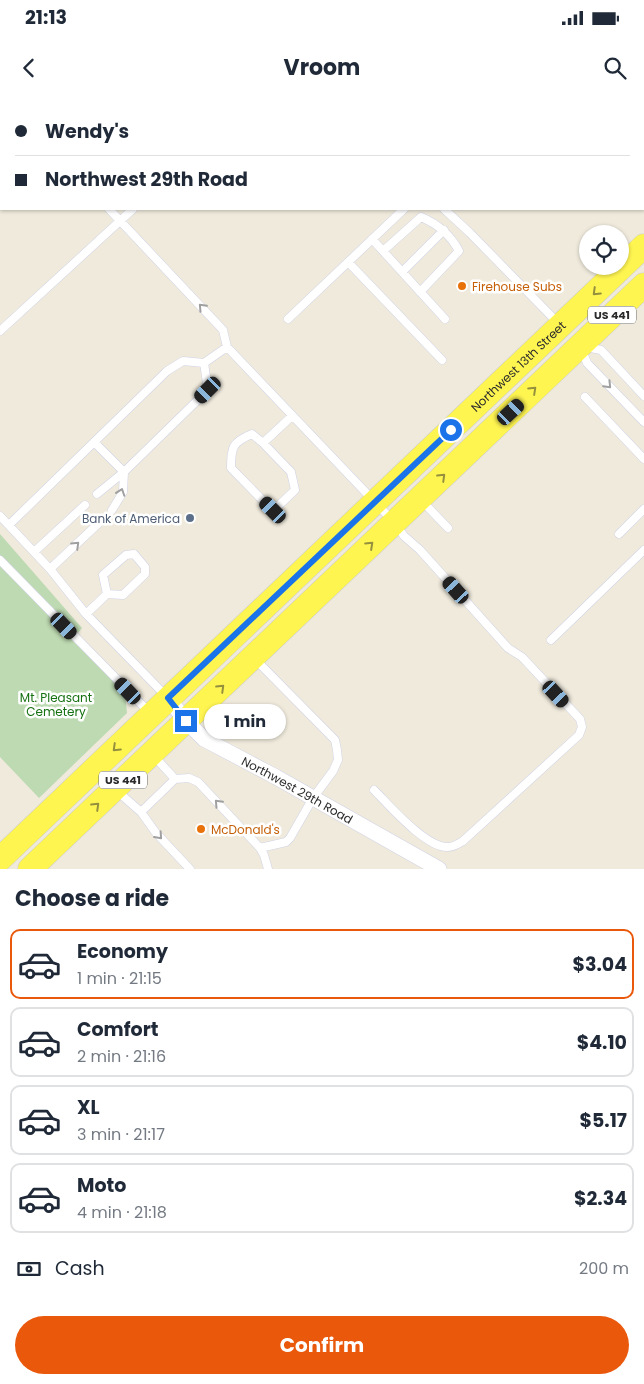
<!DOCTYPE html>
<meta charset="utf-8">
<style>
:root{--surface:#fff;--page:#f2f2f3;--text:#1f2937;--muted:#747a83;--line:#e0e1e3;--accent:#ea580c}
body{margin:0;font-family:Poppins,sans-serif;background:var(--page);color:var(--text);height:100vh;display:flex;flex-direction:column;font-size:19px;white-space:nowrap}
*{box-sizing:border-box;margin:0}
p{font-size:16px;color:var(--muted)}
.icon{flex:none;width:28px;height:28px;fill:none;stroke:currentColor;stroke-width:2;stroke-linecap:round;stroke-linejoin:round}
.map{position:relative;height:769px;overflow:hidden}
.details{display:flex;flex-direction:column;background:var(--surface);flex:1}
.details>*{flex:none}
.hud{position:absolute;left:0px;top:0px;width:645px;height:110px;box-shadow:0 1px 4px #0004;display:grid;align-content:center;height:110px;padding:0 15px;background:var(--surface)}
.tools{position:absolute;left:579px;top:125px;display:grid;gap:10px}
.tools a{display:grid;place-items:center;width:50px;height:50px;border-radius:50%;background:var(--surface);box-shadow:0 1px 4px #0004;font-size:25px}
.end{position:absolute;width:22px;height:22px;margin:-11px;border:6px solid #1a73e8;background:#fff;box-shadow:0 0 0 2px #fff}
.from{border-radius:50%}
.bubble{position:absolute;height:35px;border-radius:18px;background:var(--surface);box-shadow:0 1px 4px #0004;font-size:16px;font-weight:700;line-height:35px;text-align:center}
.car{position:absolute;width:15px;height:30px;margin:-15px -8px;border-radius:6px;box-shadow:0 0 4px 1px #0007;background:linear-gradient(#222 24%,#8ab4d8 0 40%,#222 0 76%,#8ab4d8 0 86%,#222 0)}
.hud b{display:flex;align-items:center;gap:18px;height:48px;font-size:19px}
.hud b+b{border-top:1px solid var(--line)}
.hud i{width:12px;height:12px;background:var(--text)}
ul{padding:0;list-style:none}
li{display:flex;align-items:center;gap:15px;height:70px;margin:0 10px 8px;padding:0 5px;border:2px solid var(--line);border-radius:10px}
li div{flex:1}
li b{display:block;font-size:19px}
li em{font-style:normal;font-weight:700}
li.current{border-color:var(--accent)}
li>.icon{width:45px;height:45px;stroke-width:1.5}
h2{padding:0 15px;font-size:22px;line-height:60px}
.pay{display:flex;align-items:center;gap:12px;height:55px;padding:0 15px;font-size:19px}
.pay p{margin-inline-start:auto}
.cta{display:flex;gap:10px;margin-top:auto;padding:10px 15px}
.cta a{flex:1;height:58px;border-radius:30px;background:var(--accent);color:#fff;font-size:20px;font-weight:700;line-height:58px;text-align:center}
.status{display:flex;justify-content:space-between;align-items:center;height:35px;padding:0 25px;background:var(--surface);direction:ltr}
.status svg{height:14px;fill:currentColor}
header{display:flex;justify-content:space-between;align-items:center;height:65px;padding:0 15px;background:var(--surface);font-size:22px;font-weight:700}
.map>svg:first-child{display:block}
</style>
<div class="status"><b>21:13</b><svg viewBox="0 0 49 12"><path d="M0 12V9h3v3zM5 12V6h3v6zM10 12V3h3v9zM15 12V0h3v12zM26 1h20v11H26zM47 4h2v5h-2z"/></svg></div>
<header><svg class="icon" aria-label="back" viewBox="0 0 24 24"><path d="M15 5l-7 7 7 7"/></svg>Vroom<svg class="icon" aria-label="search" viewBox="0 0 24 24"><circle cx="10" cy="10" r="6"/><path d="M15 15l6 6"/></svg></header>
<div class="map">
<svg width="644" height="769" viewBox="0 0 644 769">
<rect width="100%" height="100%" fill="#efeadc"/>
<path fill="#bedab2" d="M0,434L82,528L72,540L125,593L127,613L39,698L0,657Z"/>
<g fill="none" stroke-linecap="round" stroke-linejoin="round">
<defs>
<path id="lane" d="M8,0L9,1
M77,0L79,1
M334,0L335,1
M631,0L632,1
M205,1L206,0
M109,109L223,230L227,247L394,422L404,436L420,450L508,548L522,557L580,619L582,627L579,635L463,741C458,744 454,747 448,747C426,748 390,706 374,690
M444,109L470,133L559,224
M372,139L445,219
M383,151L421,117C438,124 450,134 459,151L420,192
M348,162L442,260
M402,172L444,130
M288,219L404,109
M0,231L133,109
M586,247L601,250L644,296
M582,250L587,263L644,322
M585,297L644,359
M94,342L124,372L208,290L204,263
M263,343L291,372L295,390L273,411L231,368C231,348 232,342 252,334L263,343L292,316
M97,394L124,372
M421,400L448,428
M112,410L123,392L124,372
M0,416L50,469L86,514L166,596
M9,425L167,271L183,261L204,263L227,247
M619,434L644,409
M34,452L85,405
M0,460L150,613
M50,469L101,421
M86,514L107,494L123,495L145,474V467L134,454L126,455L103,475L107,494
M551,540L644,450
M255,559L335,640L337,650L338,660L333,671L313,698L290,738L286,742L260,748
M154,656L175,679L189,678L198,682L260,748L264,755L268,769
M117,691L141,712L156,733L190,769
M141,712L175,679"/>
<g id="street">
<path id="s1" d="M168,598L186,621L204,639L276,677L439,769"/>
</g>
<g id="primary">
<path id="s2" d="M0,759L644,146"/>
<path d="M30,769L644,185"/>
</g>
</defs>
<use href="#lane" stroke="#d1d2e6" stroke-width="9"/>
<use href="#street" stroke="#d1d2e6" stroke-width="16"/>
<use href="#primary" stroke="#ccc" stroke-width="25"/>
<use href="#lane" stroke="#fff" stroke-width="8"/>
<use href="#street" stroke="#fff" stroke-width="15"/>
<use href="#primary" stroke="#fff551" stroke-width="24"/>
</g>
<defs><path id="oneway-chevron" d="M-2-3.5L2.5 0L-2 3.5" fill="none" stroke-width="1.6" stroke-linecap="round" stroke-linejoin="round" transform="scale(1.25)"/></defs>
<g stroke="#95903e">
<use href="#oneway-chevron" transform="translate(596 192) rotate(136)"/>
<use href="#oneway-chevron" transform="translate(533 290) rotate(-43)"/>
<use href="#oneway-chevron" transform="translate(442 377) rotate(-44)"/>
<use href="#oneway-chevron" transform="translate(370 445) rotate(-43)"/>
<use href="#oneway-chevron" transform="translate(221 588) rotate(-44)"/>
<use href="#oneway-chevron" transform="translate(116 648) rotate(136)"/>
<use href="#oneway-chevron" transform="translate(96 706) rotate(-44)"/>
</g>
<g stroke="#a0a0a0">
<use href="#oneway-chevron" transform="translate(202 207) rotate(-133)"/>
<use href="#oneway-chevron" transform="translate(608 285) rotate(46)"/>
<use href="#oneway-chevron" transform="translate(121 392) rotate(-71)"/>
<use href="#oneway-chevron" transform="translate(76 445) rotate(-44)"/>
<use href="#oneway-chevron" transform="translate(218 703) rotate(-133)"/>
<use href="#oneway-chevron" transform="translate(159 736) rotate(48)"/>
</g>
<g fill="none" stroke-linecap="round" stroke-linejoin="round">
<path stroke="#1a73e8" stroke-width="6" d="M186,621L168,598L451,330"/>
</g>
<g fill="#e8710a" stroke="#fff" stroke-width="2">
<circle cx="462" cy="186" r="5"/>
<circle cx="201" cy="729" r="5"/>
</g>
<circle fill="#5c6f8a" stroke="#fff" stroke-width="2" cx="190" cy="418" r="5"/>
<g text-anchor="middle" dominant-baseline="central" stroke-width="5" stroke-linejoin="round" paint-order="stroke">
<g fill="#fff" stroke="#6b6b6b" stroke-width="1">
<rect x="588" y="206.5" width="48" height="17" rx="4"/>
<rect x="99" y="671.5" width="48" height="17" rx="4"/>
</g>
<g font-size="11" font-weight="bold" fill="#2b2b2b">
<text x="612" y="215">US 441</text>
<text x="123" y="680">US 441</text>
</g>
<g font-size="12" fill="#c56008" stroke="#fff" text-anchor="start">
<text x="472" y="186">Firehouse Subs</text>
<text x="211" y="729">McDonald's</text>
</g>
<g font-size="12" fill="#2b2b2b" stroke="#fff">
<text stroke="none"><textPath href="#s2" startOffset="715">Northwest 13th Street</textPath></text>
<text stroke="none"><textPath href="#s1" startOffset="161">Northwest 29th Road</textPath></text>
</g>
<g font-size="12" fill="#4e5e75" stroke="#fff" text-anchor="end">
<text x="180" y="418">Bank of America</text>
</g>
<g font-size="12" fill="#167113" stroke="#fff">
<text x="56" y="597">Mt. Pleasant<tspan x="56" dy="14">Cemetery</tspan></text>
</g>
</g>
</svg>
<div class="tools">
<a><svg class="icon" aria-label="locate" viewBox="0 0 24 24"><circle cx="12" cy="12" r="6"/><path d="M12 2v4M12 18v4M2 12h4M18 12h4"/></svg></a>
</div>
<i class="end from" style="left:451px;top:330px"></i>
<i class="end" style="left:186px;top:621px"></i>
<div class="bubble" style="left:204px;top:604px;width:82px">1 min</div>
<i class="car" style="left:208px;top:290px;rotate:225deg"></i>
<i class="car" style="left:511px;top:312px;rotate:47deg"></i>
<i class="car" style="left:273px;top:410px;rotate:315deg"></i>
<i class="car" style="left:456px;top:490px;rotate:318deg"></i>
<i class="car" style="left:64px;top:526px;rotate:136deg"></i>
<i class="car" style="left:128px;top:591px;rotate:316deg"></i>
<i class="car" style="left:556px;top:594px;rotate:137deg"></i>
<div class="hud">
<b><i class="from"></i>Wendy's</b>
<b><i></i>Northwest 29th Road</b>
</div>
</div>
<section class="details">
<h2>Choose a ride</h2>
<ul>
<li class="current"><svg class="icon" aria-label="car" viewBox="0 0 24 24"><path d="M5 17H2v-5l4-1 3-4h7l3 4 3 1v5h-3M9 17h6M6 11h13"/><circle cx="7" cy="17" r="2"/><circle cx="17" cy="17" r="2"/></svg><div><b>Economy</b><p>1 min · 21:15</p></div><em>$3.04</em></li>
<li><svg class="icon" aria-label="car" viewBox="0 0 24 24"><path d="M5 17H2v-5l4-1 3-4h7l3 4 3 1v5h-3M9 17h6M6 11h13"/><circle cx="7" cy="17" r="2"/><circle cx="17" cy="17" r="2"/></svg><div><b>Comfort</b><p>2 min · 21:16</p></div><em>$4.10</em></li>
<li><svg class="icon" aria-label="car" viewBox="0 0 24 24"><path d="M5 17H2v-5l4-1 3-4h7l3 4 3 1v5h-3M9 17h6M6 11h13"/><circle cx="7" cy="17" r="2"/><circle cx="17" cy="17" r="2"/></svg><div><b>XL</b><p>3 min · 21:17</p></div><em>$5.17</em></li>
<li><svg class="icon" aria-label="car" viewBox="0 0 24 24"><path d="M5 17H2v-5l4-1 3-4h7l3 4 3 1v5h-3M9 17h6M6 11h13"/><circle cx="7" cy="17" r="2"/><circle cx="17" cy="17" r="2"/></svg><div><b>Moto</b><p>4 min · 21:18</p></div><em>$2.34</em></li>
</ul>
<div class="pay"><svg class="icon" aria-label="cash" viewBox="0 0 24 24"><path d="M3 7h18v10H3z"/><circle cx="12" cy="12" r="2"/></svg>Cash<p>200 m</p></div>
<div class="cta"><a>Confirm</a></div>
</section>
